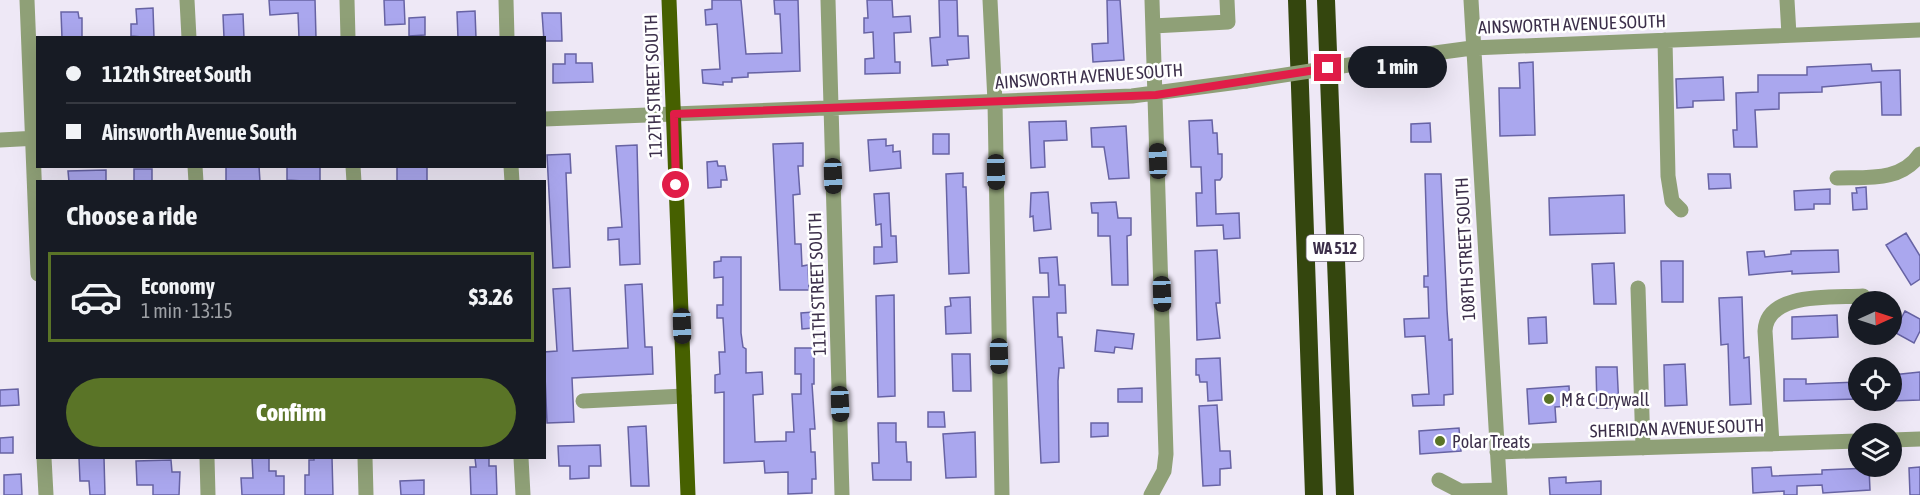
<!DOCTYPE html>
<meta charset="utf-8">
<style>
:root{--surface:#171b24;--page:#20242c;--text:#f1f3f6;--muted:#9ea1a6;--line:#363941;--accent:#5a7427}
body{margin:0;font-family:"Asap Condensed",sans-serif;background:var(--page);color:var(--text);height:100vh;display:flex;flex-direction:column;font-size:22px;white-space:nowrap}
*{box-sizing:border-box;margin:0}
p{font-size:20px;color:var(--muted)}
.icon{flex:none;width:33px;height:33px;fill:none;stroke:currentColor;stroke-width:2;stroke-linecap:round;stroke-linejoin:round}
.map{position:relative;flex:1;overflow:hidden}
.side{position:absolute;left:36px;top:180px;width:510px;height:279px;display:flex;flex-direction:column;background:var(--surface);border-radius:0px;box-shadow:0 6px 24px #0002}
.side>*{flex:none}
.guide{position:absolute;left:36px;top:36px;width:510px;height:132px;border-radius:0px;box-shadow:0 6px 24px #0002;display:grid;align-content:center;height:132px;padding:0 30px;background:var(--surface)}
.needle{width:39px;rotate:87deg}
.buttons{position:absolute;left:1848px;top:291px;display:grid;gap:12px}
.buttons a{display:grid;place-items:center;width:54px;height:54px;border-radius:50%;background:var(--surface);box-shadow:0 6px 24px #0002;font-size:30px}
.end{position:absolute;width:27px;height:27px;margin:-14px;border:8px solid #e11d48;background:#fff;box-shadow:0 0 0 3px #fff}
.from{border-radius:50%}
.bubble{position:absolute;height:42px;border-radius:21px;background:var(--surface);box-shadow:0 6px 24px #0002;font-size:20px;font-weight:800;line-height:42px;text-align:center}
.car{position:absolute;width:18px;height:36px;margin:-18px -9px;border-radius:8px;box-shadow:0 0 4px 2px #0007;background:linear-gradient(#222 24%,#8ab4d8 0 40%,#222 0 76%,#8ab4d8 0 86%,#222 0)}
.guide b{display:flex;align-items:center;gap:21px;height:57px;font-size:22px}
.guide b+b{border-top:2px solid var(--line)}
.guide i{width:15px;height:15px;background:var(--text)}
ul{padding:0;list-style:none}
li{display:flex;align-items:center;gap:18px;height:90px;margin:0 12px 9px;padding:0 18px;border:3px solid var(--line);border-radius:0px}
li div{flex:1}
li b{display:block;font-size:22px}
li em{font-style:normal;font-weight:800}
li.selected{border-color:var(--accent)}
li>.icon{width:54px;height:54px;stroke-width:1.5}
h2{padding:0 30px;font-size:27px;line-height:72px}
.cta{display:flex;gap:12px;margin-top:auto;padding:12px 30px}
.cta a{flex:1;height:69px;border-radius:36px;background:var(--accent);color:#fff;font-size:24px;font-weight:800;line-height:69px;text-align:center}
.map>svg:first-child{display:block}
</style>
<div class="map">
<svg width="1920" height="495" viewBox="0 0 1920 495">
<rect width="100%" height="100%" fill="#eee8f6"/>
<path fill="#aaa7ee" stroke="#6763a4" stroke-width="1.5" d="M269,0H315L316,38H299L298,13L270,15Z
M384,0H404L405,24L385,25Z
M712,0H741L746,54L782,53L780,14H775L774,0H798L800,71L748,73V77L732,78V82H723V85L703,83L702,70L720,69L717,24L706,25L705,10L712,9Z
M867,0H892L893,17L910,16L911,32L894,33L895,62H900V73L865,74V59L874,58L873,32L864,33V18H868Z
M939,0H957L958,36H968L969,58L947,60L948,65L932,66L930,38L940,37Z
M1107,0H1120L1124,60L1093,62L1092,44L1108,43Z
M153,8L154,38L131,36V24H137L136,9Z
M475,11L476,38H458L457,12Z
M61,12H78L79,18H82V38H62Z
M542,13H561L562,41H544Z
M243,14L244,38H224L223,15Z
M425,17V35L409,36V18Z
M565,54H576V63H592L593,82L553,83V64H565Z
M1533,62L1535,135L1500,136L1499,88H1520L1519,63Z
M1871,64L1872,71L1900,70L1901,115H1882L1881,82L1822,87V92L1779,93V109L1755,110L1757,147H1734L1733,130H1737L1736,93L1758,92V75H1807V67Z
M1723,77L1724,100L1693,101V107L1677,108L1676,79Z
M1212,120L1213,133H1217L1218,154H1222V177L1220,180H1215L1216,214L1239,213L1240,238L1224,239L1223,225L1197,226L1196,193H1202L1201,167H1191L1189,121Z
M1066,121L1067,140L1044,141L1045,167L1031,168L1029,122Z
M1430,123L1431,142H1411V124Z
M1126,126L1129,178L1109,179L1104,147H1092L1091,128Z
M933,134H949V154H933Z
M886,139V146L893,145V152L900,151L901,168L870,171L868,140Z
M803,143V166H798L800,194L793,195L795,244H801L802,266L808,265L809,290H780L773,144Z
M637,145L640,264L620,265L619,239L608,240V228L622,227L616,146Z
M570,154L571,173H566L570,267L553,268L547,155Z
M717,161L718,166H725L727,180H721V187L708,188L707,162Z
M226,166H259L260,182H226Z
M287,166H320V182L287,180Z
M397,166H427V182H397Z
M134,169H152V182H134Z
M106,170V182H69L68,171Z
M963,173V187H966L969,273L949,274L946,174Z
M1425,174H1441L1447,310L1449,340L1452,339L1453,394L1444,395V405L1413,406L1412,395L1429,394L1425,336L1405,337L1404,319L1429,318L1428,287H1424V276H1428Z
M1708,174H1730L1731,188L1709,189Z
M1866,187L1867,209L1853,210L1852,193H1857L1856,188Z
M1830,189V204H1814V209L1795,210L1794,191Z
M1048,192L1051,229L1034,231L1033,216L1030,217L1031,193Z
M889,193L891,236H896L897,262L874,264V247H882L881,224L876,225L874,194Z
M1624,195L1625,233L1550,235L1549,198Z
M1116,202L1118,218H1131V235L1127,236L1128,285H1112L1110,236H1098V213H1092L1091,203Z
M1906,233L1920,256V279L1911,285L1886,245Z
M1217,250L1220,303H1216L1220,338L1197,340L1195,251Z
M1838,250L1839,272L1792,274V271L1749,275L1747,252L1764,251L1765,257L1791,254V251Z
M721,257H741V333L743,347L746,349V373L762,372L763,394L753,395L755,442L786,441V432H794L792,394H801V374H795V348H814V384H812L815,429H810L811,452H815L816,479H812V493L788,494V472L765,473L764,461L724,463V392L715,393V375L720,374L719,352H725L723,318H717V305H723V277L714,278V262L721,261Z
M1057,257L1059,285H1065L1066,313H1057L1058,337H1062L1064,368H1059L1058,381L1059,462L1041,463L1033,297H1049L1048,273H1040L1039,258Z
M1661,261H1683V302H1662Z
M1614,263L1616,304H1594L1592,264Z
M642,284L645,347H652L653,374L572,378L574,422L547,423L544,352L557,351L553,289L570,288L573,351L628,348L625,285Z
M894,295L895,396L878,397L876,296Z
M970,297L971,333L946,334L945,307L951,306L950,298Z
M1742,297L1744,358L1749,357L1751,404L1730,405L1728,344L1721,345L1719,298Z
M1905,311L1920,319V331L1914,343L1894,332Z
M813,312V328L802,329L801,313Z
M1837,315L1838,337L1792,339V317Z
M1546,317L1547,343L1529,344L1528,318Z
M1097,330L1134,334L1132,349L1115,347L1114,353L1095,351Z
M952,354H970L971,391H953Z
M1220,358L1222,400L1208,401L1207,382H1200L1199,375H1196V359Z
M1685,364L1687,405L1665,406L1664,365Z
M1596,367H1617L1619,408H1597Z
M1920,372V400L1892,401V375Z
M1784,379H1806V384L1858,382V399L1784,401Z
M1569,386L1570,406L1555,407L1556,422L1529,424L1527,389Z
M1142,388V402H1118V389Z
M18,389L19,405L0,406V390Z
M1217,405L1220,451H1230L1231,468L1220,469V485L1203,486L1199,406Z
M928,412H944L945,427H928Z
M878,423H896V442H906L907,462H911V480H873L872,463H879Z
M1091,423H1108V436L1091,437Z
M646,426L649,486H631L628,427Z
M1459,428L1461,451L1420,454L1419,431Z
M975,432L976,477L946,478L943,434Z
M13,437V453H0V438Z
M600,445L601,466H589V478L570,479V466H559L558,446Z
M79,458H104L105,495H90L89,481H80Z
M252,458H269V471H276V476H284V495H242L241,478H253Z
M314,458H332L333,495H305V475H309V460H314Z
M475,458H489V466H496L497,495H471L470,467H476Z
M171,460L172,472H180L179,495H153V485H137L136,461Z
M1771,467L1772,476L1822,474V470L1869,468L1870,490L1823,493L1822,485L1797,486V495H1784V491L1753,493L1752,468Z
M1920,467V495H1910L1909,468Z
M21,474L22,495H4V475Z
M1566,477V483L1601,481V495H1550L1549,478Z
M424,480V495H401L400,481Z"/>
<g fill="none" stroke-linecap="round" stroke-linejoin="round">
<path stroke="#8fa077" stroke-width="15" d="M27,0L38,274
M187,0L189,38
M347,0L348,38
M506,0L507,38
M828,0L842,495
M990,0L995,102L1002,495
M1471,0L1500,495
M1787,0L1789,35
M1153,26L1228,22L1227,0
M1665,40L1668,176L1672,201L1681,210
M1368,62L1472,48L1920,30
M544,119L1132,96L1246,81
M0,140L38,138
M195,166L196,182
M353,166L354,182
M511,166L512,182
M1837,178C1867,177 1901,182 1920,154
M1638,288L1643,448
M583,401L684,396
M1892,440L1920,439
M1772,444L1765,331C1767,291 1834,298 1863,296
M1497,452L1858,441
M44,458L46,495
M207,458L208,495
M365,458L366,495
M521,458L523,495
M1439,480L1460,491L1499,490
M1151,495L1164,471L1166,454L1152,0"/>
<path stroke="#466000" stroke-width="15" d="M669,0L688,495"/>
<path stroke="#34460e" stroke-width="18" d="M1297,0L1314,495
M1326,0L1345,495"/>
<path stroke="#8fa077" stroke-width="15" d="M1246,81L1368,62"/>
</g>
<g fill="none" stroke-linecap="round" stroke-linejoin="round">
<path stroke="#e11d48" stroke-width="8" d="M676,185L674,114L1156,95L1328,68"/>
</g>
<g fill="#5a7427" stroke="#fff" stroke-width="2">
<circle cx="1549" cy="399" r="6"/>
<circle cx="1440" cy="441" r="6"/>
</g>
<g text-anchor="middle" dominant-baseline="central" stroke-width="5" stroke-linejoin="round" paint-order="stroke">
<rect fill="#fff" stroke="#766d80" stroke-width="1.5" x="1306.5" y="235" width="57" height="26" rx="4.5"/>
<g font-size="16" font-weight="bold" fill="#3c2f4a">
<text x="1335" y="248">WA 512</text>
</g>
<g font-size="18" fill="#3c2f4a" stroke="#fff">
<text transform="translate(1572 24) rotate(-2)">AINSWORTH AVENUE SOUTH</text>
<text transform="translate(1089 76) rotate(-4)">AINSWORTH AVENUE SOUTH</text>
<text transform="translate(653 86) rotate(-92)">112TH STREET SOUTH</text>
<text transform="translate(1465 249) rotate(-93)">108TH STREET SOUTH</text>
<text transform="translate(817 284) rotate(-92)">111TH STREET SOUTH</text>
<text transform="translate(1677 428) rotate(-2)">SHERIDAN AVENUE SOUTH</text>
</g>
<g font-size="18" fill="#3c2f4a" stroke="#fff" text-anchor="start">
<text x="1561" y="399">M &amp; C Drywall</text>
<text x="1452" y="441">Polar Treats</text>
</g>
</g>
</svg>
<div class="buttons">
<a><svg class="needle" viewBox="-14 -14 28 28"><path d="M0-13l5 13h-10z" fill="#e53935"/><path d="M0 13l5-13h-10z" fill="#9ea1a6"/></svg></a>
<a><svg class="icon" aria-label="locate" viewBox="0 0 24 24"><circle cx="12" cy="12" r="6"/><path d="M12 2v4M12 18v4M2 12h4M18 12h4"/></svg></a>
<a><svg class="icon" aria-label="layers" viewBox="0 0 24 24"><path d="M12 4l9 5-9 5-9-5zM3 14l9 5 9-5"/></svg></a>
</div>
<i class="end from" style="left:676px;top:185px"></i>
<i class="end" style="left:1328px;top:68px"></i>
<div class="bubble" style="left:1348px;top:46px;width:99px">1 min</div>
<i class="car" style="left:1158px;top:161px;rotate:358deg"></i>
<i class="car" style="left:996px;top:172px;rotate:179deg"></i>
<i class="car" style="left:833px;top:176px;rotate:178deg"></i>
<i class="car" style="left:1162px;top:294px;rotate:178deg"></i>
<i class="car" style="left:682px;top:326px;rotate:178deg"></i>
<i class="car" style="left:999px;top:356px;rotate:179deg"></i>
<i class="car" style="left:840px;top:404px;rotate:178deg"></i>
<div class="guide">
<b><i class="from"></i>112th Street South</b>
<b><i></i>Ainsworth Avenue South</b>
</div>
<section class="side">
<h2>Choose a ride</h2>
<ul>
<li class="selected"><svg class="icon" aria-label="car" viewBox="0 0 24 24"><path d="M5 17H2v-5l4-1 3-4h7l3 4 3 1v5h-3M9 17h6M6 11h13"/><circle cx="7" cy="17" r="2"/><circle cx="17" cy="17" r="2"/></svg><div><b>Economy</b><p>1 min · 13:15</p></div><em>$3.26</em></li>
</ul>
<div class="cta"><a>Confirm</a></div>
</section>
</div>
